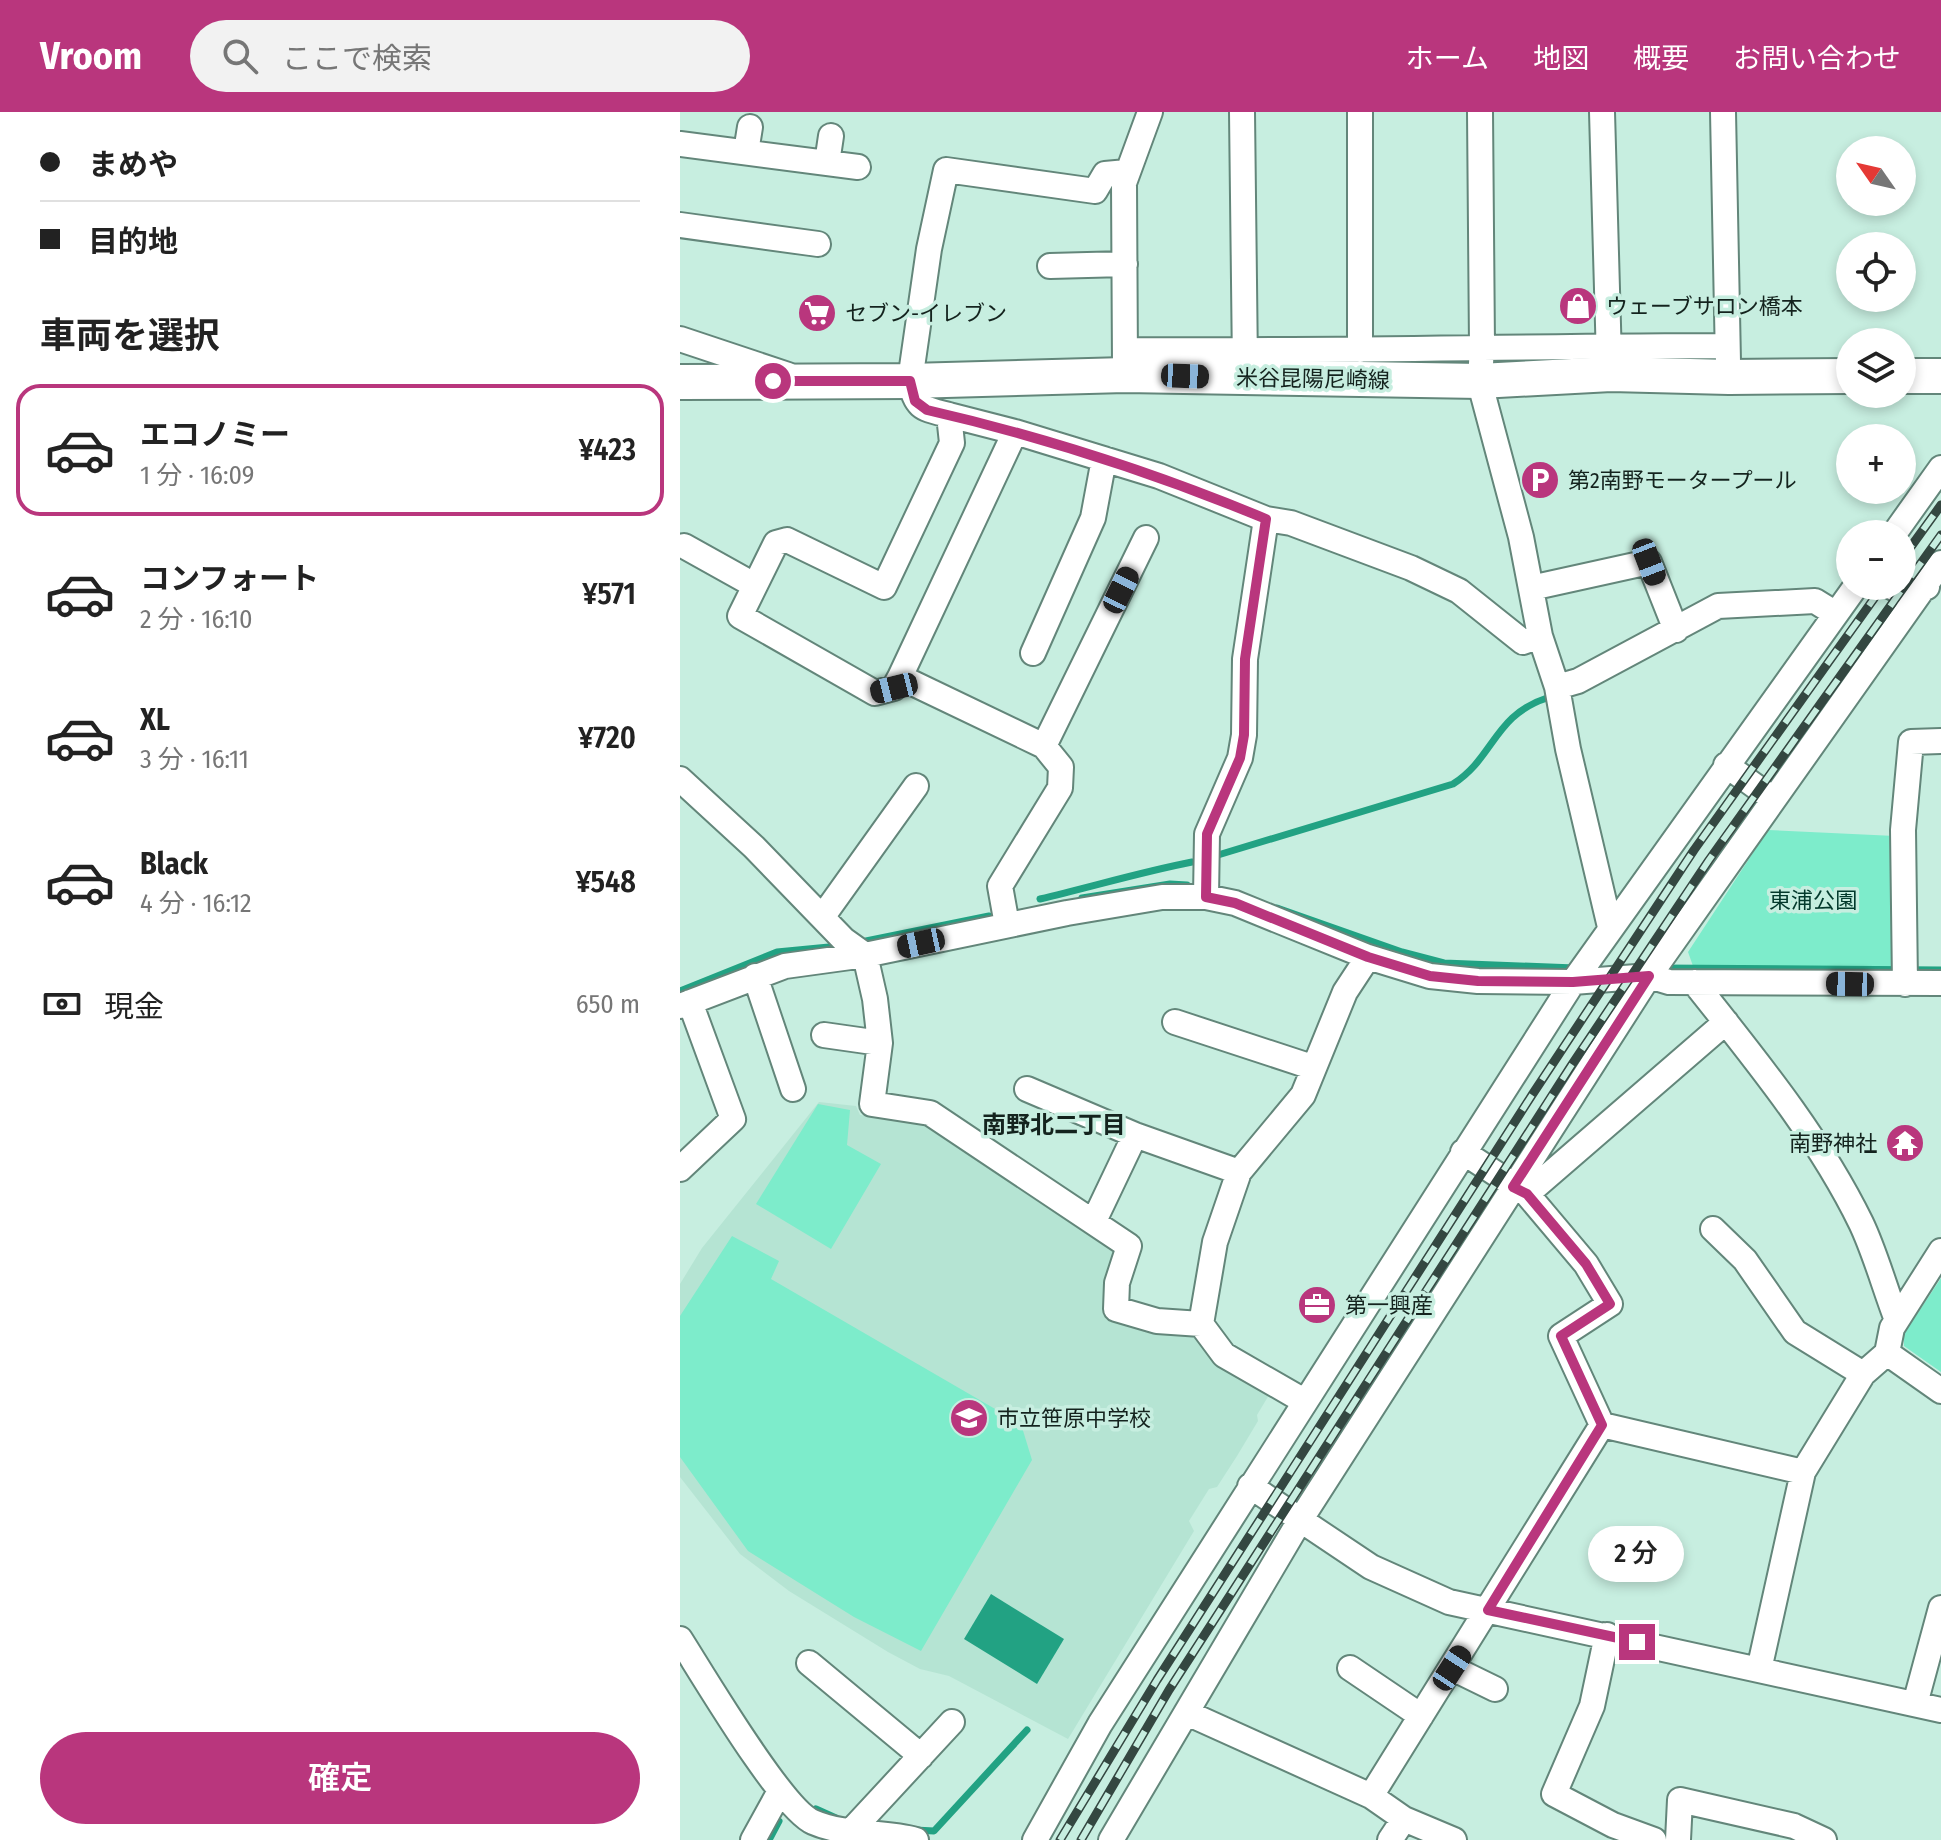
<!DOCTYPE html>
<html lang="ja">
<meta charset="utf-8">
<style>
:root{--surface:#fff;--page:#f2f2f2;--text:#222;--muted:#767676;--line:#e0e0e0;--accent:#b9367d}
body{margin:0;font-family:"Fira Sans Condensed","Noto Sans JP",sans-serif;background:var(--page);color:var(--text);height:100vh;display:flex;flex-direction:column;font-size:30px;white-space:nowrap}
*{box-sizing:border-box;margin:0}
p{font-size:26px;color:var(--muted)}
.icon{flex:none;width:44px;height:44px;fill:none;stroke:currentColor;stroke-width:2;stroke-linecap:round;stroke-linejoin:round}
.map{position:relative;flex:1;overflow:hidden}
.panel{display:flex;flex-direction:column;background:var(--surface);width:680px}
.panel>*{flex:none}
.hud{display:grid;align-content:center;height:176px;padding:0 40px;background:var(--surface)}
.needle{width:52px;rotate:304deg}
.fabs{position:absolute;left:1156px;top:24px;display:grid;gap:16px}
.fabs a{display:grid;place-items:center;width:80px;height:80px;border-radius:50%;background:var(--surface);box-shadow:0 4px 12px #0003;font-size:40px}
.end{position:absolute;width:36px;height:36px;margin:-18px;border:10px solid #b9367d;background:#fff;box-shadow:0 0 0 4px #fff}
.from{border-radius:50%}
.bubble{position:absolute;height:56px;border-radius:28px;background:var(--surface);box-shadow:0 4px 12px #0003;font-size:26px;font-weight:600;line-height:56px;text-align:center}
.car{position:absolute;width:24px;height:48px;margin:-24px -12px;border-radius:10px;box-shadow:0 0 6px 2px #0007;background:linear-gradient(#222 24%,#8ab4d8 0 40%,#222 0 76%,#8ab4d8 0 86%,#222 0)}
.hud b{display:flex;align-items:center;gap:28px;height:76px;font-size:30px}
.hud b+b{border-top:2px solid var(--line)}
.hud i{width:20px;height:20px;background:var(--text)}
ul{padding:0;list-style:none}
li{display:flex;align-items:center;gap:24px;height:132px;margin:0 16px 12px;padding:0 24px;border:4px solid transparent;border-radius:24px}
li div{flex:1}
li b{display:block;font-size:30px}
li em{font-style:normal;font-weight:600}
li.active{border-color:var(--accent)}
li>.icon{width:72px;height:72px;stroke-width:1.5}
h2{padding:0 40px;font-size:36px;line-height:96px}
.pay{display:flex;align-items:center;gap:20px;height:88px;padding:0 40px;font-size:30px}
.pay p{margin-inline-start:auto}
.action{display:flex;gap:16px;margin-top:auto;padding:16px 40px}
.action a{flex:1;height:92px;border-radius:48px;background:var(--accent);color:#fff;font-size:32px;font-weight:600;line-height:92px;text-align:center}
header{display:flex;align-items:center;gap:48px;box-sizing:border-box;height:112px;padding:0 40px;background:var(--accent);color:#fff}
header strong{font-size:38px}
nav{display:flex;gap:44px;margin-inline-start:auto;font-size:28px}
.search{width:560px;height:72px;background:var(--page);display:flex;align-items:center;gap:20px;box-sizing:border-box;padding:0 28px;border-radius:44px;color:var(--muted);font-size:30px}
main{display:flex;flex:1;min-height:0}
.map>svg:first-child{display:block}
</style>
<header>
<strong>Vroom</strong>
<div class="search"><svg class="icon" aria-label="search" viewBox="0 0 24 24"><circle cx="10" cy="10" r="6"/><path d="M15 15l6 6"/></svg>ここで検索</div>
<nav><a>ホーム</a><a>地図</a><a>概要</a><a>お問い合わせ</a></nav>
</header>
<main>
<section class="panel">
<div class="hud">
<b><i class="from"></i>まめや</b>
<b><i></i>目的地</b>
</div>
<h2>車両を選択</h2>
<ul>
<li class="active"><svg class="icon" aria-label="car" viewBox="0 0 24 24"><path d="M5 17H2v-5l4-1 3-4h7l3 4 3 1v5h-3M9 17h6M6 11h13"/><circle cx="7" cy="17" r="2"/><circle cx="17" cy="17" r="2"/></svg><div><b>エコノミー</b><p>1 分 · 16:09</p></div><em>¥423</em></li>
<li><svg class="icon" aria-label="car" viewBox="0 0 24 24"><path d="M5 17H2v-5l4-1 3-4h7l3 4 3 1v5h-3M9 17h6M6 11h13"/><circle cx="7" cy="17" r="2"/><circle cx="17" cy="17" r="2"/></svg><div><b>コンフォート</b><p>2 分 · 16:10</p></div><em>¥571</em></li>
<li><svg class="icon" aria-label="car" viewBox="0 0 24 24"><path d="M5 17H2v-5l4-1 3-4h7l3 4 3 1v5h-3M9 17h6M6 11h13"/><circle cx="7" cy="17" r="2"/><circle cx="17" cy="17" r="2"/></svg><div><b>XL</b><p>3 分 · 16:11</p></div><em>¥720</em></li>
<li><svg class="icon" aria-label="car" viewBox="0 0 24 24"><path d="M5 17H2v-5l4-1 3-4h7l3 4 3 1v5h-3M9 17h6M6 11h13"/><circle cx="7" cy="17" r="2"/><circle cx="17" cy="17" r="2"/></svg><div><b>Black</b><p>4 分 · 16:12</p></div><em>¥548</em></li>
</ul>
<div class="pay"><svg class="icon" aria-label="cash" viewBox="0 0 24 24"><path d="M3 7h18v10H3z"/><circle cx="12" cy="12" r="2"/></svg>現金<p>650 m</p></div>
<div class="action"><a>確定</a></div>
</section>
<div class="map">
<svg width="1261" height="1728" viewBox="0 0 1261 1728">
<rect width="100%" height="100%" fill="#c7eee0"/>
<path fill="#b5e4d3" d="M139,990L176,994L180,1003L203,1006L209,1000L247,1006L443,1134L427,1204L518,1223L531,1247L592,1278L577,1303L578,1309L557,1344L537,1375L529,1377L509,1409L514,1419L388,1627L269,1564L240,1557L208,1540L109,1479L60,1442L0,1365V1172L22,1136Z"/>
<path fill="#7deccb" d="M1088,718L1215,724L1214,856L1013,854L1008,840Z
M138,992L170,998L167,1033L201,1052L151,1137L76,1092Z
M52,1124L99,1149L91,1167L341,1312L352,1348L241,1539L174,1505L68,1439L0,1345V1204Z
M1261,1166V1260L1224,1234V1222Z"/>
<path fill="#22a283" d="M311,1482L384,1527L357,1572L284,1527Z"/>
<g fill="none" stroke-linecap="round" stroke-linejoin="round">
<path stroke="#22a283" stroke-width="7" d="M538,743L773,672C814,646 814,603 867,586
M402,786L490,772L507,773
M360,787C411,775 461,760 512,750
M597,796L722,840L764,851L895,856
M186,829L309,804
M980,856L1261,858
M0,879L97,840L149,835
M136,1697L156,1706
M235,1718L254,1719L347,1618
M89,1728L99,1709"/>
<defs>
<path id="street" d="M562,0L565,254
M800,0L802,234L800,269L803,283L841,425L860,524L877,575L888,637L930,815
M922,0L929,248
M1043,0L1048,250
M0,32L178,55
M66,40L70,15
M147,51L151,24
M0,113L138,132
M370,154L445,152
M0,227L108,263
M445,238C646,240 846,234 1047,234
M680,238V0
M445,253L444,71L470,0
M269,303L335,320
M1214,422L1261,356
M4,434L74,473
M1210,474L1228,484L1247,475
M851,476L969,450L996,518
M353,541L413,406L424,347
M220,565L214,576L195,581L60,504L96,431L107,428L204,475L272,331L269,303C241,296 237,297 230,269L249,137L266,58L415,79L425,62L447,60
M877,575L898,569L1038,494L1135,489L1156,502
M364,634L466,426
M1046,653L1093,687
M0,667L74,735L164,828L185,843L195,887L200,931L192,992L250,1001L449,1134L437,1171L436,1197L477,1209L521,1212
M526,785L527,722L560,646L564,623L565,547L586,407
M143,804L236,674
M327,813L320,774L380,676L381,655L364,634L220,565L335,320L479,364L586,407L611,411L731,456L779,479L843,530L860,524
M75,864L113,977
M1014,870C1074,946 1138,1023 1181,1111C1195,1140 1205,1177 1217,1208
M1225,872L1223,718L1231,630L1261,629
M0,894L105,854L185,843L387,801L482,785H526L555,791L688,845L750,864L798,869L893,870L969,864L989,870L1261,871
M495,910L632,955
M144,923L200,931
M347,977L455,1023L559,1060L623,983L665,880L688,845
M783,1040L847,1082L906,1152L930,1192L881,1224L922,1313
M0,1057L53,1007L10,890
M559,1060L535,1130L521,1212L544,1243L624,1289
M847,1082L1046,910
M414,1109L455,1023
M1033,1117L1065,1148L1115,1220L1183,1262
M1207,1241L1261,1279
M570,1374L691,1455L769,1490L1261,1598
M927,1523L912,1594L874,1682L933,1713L974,1728
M0,1527C23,1563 102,1697 133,1710C165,1724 204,1719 236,1728
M129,1551L241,1644
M670,1556L741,1604
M772,1556L815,1577
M1079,1558L1123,1360L1183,1262L1207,1241L1212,1216L1261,1139
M1235,1592L1261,1496
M507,1601L691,1684L724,1707L774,1728
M691,1684L922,1313L1123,1360
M171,1719L272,1610
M73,1728L100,1679
M355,1728L420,1612L893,870L1176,474
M431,1728L619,1410L969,864L1261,451
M710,1728L724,1707
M998,1728L1000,1688L1114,1714L1144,1728"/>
<path id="secondary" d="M1222,264H1261
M0,270L230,269L445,263L800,269L931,262L1049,265L1170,264"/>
</defs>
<use href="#street" stroke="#63867a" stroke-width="28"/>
<use href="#secondary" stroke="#63867a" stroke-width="38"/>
<use href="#street" stroke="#fff" stroke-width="24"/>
<use href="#secondary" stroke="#fff" stroke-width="34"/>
<defs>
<path id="rail" d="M1222,447L1261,393
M380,1728L477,1568L852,983L1014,738L1203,474
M401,1728L489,1578L891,954L1029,748L1261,423"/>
</defs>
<use href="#rail" stroke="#344741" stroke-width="9"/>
<use href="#rail" stroke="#c7eee0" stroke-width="6" stroke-dasharray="18" stroke-linecap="butt"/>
</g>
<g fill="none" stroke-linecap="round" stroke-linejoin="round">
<path stroke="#b9367d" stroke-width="10" d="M93,269H230L235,289L247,298C365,325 475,361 586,407L565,547L564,623L560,646L527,722L526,785L555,791L688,845L750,864L798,869L893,870L969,864L833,1075L847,1082L906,1152L930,1192L881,1224L922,1313L808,1498L957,1530"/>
</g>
<defs>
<symbol id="shop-disc" viewBox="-11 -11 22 22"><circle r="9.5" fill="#b9367d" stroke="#c7eee0"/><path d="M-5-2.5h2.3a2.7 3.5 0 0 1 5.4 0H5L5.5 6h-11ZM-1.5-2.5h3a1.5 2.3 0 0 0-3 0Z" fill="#fff"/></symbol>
<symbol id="supermarket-disc" viewBox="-11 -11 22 22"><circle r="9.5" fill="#b9367d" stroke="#c7eee0"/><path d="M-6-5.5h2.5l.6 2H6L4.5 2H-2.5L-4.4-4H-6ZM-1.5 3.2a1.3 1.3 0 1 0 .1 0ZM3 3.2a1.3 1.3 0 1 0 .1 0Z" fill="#fff"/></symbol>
<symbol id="parking-disc" viewBox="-11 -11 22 22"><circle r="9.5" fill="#b9367d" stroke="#c7eee0"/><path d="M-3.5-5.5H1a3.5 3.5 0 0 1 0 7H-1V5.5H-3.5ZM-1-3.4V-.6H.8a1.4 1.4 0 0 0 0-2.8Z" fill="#fff"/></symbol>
<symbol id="temple-disc" viewBox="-11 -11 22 22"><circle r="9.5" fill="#b9367d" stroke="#c7eee0"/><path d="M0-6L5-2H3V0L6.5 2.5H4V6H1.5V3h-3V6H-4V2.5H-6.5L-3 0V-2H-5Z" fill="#fff"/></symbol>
<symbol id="office-disc" viewBox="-11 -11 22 22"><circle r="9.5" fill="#b9367d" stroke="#c7eee0"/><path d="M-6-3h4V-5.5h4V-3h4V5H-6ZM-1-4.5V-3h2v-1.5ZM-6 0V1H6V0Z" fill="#fff"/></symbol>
<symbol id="school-disc" viewBox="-11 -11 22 22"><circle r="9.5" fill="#b9367d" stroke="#c7eee0"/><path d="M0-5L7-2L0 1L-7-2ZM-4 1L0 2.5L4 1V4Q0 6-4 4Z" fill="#fff"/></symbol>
</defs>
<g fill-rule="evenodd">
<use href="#shop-disc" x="876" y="172" width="44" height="44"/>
<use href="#supermarket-disc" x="115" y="179" width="44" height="44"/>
<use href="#parking-disc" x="838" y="346" width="44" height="44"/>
<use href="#temple-disc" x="1203" y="1009" width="44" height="44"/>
<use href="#office-disc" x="615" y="1171" width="44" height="44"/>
<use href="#school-disc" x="267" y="1284" width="44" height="44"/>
</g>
<g text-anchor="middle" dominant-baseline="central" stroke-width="7" stroke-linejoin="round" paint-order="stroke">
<g font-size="22" fill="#14231e" stroke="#c7eee0" text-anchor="start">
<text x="926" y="194">ウェーブサロン橋本</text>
<text x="165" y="201">セブン-イレブン</text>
<text x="888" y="368">第2南野モータープール</text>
<text x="1197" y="1031" text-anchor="end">南野神社</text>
<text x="665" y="1193">第一興産</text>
<text x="317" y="1306">市立笹原中学校</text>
</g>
<g font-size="22" fill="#14231e" stroke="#c7eee0">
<text transform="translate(633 267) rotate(1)">米谷昆陽尼崎線</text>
</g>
<g font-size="22" fill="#03392c" stroke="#c7eee0">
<text x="1133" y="788">東浦公園</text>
</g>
<g font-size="24" font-weight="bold" fill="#14231e" stroke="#c7eee0">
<text x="374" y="1013">南野北二丁目</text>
</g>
</g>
</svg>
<div class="fabs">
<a><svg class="needle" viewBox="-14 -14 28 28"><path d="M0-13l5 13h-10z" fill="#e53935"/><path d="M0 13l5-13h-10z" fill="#767676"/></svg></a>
<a><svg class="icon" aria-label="locate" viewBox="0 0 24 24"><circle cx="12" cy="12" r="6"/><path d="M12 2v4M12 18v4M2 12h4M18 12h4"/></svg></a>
<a><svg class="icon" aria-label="layers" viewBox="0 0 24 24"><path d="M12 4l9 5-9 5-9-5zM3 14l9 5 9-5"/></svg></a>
<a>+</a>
<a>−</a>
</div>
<i class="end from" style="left:93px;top:269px"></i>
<i class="end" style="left:957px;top:1530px"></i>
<div class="bubble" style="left:908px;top:1414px;width:96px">2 分</div>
<i class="car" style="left:505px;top:264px;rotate:92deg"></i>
<i class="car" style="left:969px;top:450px;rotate:159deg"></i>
<i class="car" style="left:441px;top:478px;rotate:26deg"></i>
<i class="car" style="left:214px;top:576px;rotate:256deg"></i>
<i class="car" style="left:241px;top:831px;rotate:258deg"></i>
<i class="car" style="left:1170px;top:872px;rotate:271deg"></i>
<i class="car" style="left:772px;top:1556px;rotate:33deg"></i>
</div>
</main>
